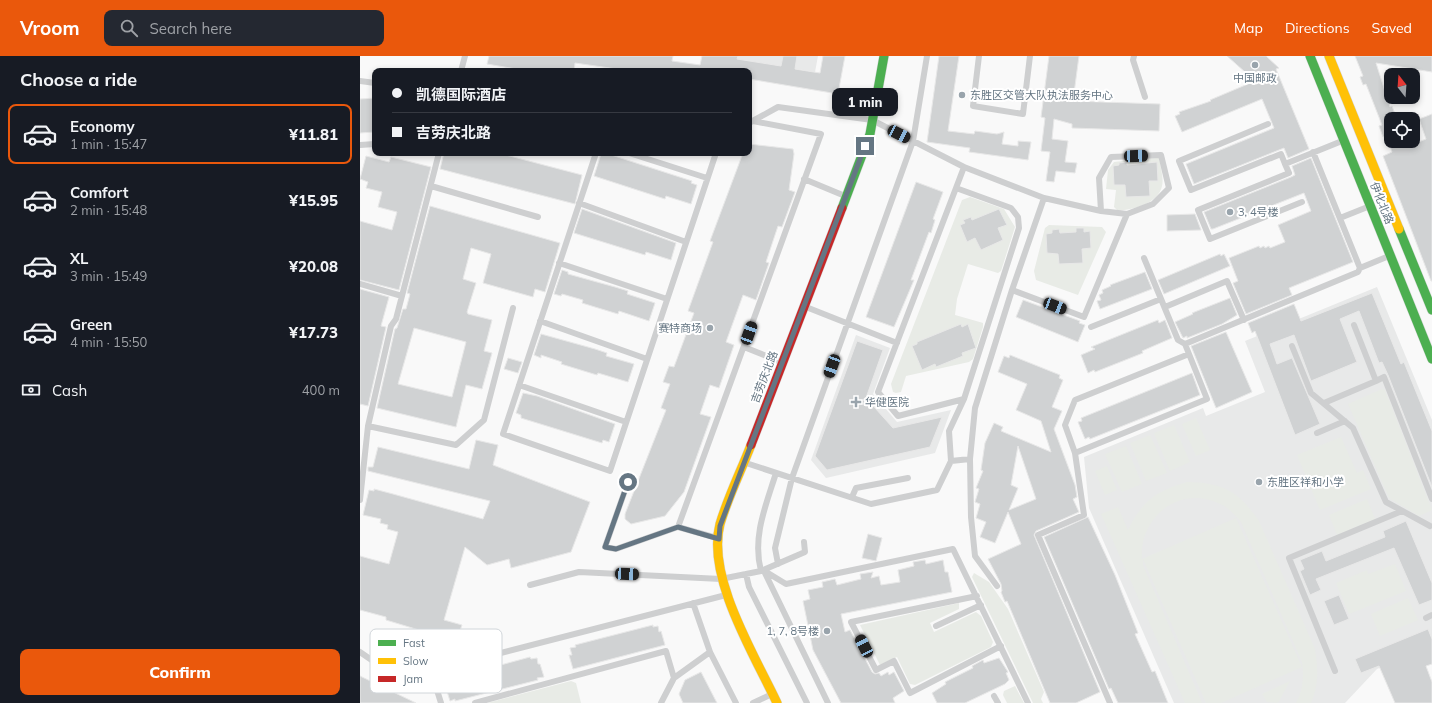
<!DOCTYPE html>
<meta charset="utf-8">
<style>
:root{--surface:#171b24;--page:#242831;--text:#f1f3f6;--muted:#9ea1a6;--line:#363941;--accent:#ea580c}
body{margin:0;font-family:Mulish,"Noto Sans SC",sans-serif;background:var(--page);color:var(--text);height:100vh;display:flex;flex-direction:column;font-size:15px;white-space:nowrap}
*{box-sizing:border-box;margin:0}
p{font-size:13px;color:var(--muted)}
.icon{flex:none;width:22px;height:22px;fill:none;stroke:currentColor;stroke-width:2;stroke-linecap:round;stroke-linejoin:round}
.map{position:relative;flex:1;overflow:hidden}
.drawer{display:flex;flex-direction:column;background:var(--surface);width:360px}
.drawer>*{flex:none}
.guide{position:absolute;left:12px;top:12px;width:380px;height:88px;border-radius:8px;box-shadow:0 2px 6px #0003;display:grid;align-content:center;height:88px;padding:0 20px;background:var(--surface)}
.needle{width:26px;rotate:343deg}
.buttons{position:absolute;left:1024px;top:12px;display:grid;gap:8px}
.buttons a{display:grid;place-items:center;width:36px;height:36px;border-radius:8px;background:var(--surface);box-shadow:0 2px 6px #0003;font-size:20px}
.end{position:absolute;width:18px;height:18px;margin:-9px;border:5px solid #657683;background:#fff;box-shadow:0 0 0 2px #fff}
.from{border-radius:50%}
.bubble{position:absolute;height:28px;border-radius:8px;background:var(--surface);box-shadow:0 2px 6px #0003;font-size:13px;font-weight:800;line-height:28px;text-align:center}
.car{position:absolute;width:12px;height:24px;margin:-12px -6px;border-radius:5px;box-shadow:0 0 3px 1px #0007;background:linear-gradient(#222 24%,#8ab4d8 0 40%,#222 0 76%,#8ab4d8 0 86%,#222 0)}
.guide b{display:flex;align-items:center;gap:14px;height:38px;font-size:15px}
.guide b+b{border-top:1px solid var(--line)}
.guide i{width:10px;height:10px;background:var(--text)}
ul{padding:0;list-style:none}
li{display:flex;align-items:center;gap:12px;height:60px;margin:0 8px 6px;padding:0 12px;border:2px solid transparent;border-radius:8px}
li div{flex:1}
li b{display:block;font-size:15px}
li em{font-style:normal;font-weight:800}
li.current{border-color:var(--accent)}
li>.icon{width:36px;height:36px;stroke-width:1.5}
h2{padding:0 20px;font-size:18px;line-height:48px}
.pay{display:flex;align-items:center;gap:10px;height:44px;padding:0 20px;font-size:15px}
.pay p{margin-inline-start:auto}
.primary-button{display:flex;gap:8px;margin-top:auto;padding:8px 20px}
.primary-button a{flex:1;height:46px;border-radius:8px;background:var(--accent);color:#fff;font-size:16px;font-weight:800;line-height:46px;text-align:center}
header{display:flex;align-items:center;gap:24px;box-sizing:border-box;height:56px;padding:0 20px;background:var(--accent);color:#fff}
header strong{font-size:19px}
nav{display:flex;gap:22px;margin-inline-start:auto;font-size:14px}
.search{width:280px;height:36px;background:var(--page);display:flex;align-items:center;gap:10px;box-sizing:border-box;padding:0 14px;border-radius:8px;color:var(--muted);font-size:15px}
main{display:flex;flex:1;min-height:0}
.map>svg:first-child{display:block}
</style>
<header>
<strong>Vroom</strong>
<div class="search"><svg class="icon" aria-label="search" viewBox="0 0 24 24"><circle cx="10" cy="10" r="6"/><path d="M15 15l6 6"/></svg>Search here</div>
<nav><a>Map</a><a>Directions</a><a>Saved</a></nav>
</header>
<main>
<section class="drawer">
<h2>Choose a ride</h2>
<ul>
<li class="current"><svg class="icon" aria-label="car" viewBox="0 0 24 24"><path d="M5 17H2v-5l4-1 3-4h7l3 4 3 1v5h-3M9 17h6M6 11h13"/><circle cx="7" cy="17" r="2"/><circle cx="17" cy="17" r="2"/></svg><div><b>Economy</b><p>1 min · 15:47</p></div><em>¥11.81</em></li>
<li><svg class="icon" aria-label="car" viewBox="0 0 24 24"><path d="M5 17H2v-5l4-1 3-4h7l3 4 3 1v5h-3M9 17h6M6 11h13"/><circle cx="7" cy="17" r="2"/><circle cx="17" cy="17" r="2"/></svg><div><b>Comfort</b><p>2 min · 15:48</p></div><em>¥15.95</em></li>
<li><svg class="icon" aria-label="car" viewBox="0 0 24 24"><path d="M5 17H2v-5l4-1 3-4h7l3 4 3 1v5h-3M9 17h6M6 11h13"/><circle cx="7" cy="17" r="2"/><circle cx="17" cy="17" r="2"/></svg><div><b>XL</b><p>3 min · 15:49</p></div><em>¥20.08</em></li>
<li><svg class="icon" aria-label="car" viewBox="0 0 24 24"><path d="M5 17H2v-5l4-1 3-4h7l3 4 3 1v5h-3M9 17h6M6 11h13"/><circle cx="7" cy="17" r="2"/><circle cx="17" cy="17" r="2"/></svg><div><b>Green</b><p>4 min · 15:50</p></div><em>¥17.73</em></li>
</ul>
<div class="pay"><svg class="icon" aria-label="cash" viewBox="0 0 24 24"><path d="M3 7h18v10H3z"/><circle cx="12" cy="12" r="2"/></svg>Cash<p>400 m</p></div>
<div class="primary-button"><a>Confirm</a></div>
</section>
<div class="map">
<svg width="1072" height="647" viewBox="0 0 1072 647">
<rect width="100%" height="100%" fill="#f9f9f9"/>
<path fill="#e8e9e9" d="M358,0H458L455,16Z
M1017,231L1072,364V590L1017,613L985,647H814L729,452L724,401L843,352L846,360L905,336L885,285Z
M496,279L530,292L513,338L537,366L591,354L575,397L466,422L451,404Z"/>
<path fill="#e8ebe6" d="M799,101C800,109 804,122 802,130C798,148 774,153 758,155L754,151L756,134L746,133L748,114L754,106Z
M610,141L644,153L655,171L641,215L638,217L608,208L597,243L595,259L623,267V271L613,303L609,306L546,320L541,336L536,337L533,336L531,328L602,144Z
M689,169L742,171L746,176L718,239L676,224L674,215L685,172Z
M1022,333L1025,334L1072,454L1059,460L1029,442L988,348Z
M836,362L850,394L836,400L822,368Z
M814,369L830,406L810,415L794,377Z
M790,379L807,417L786,425L770,387Z
M981,381L997,417L1003,414L1011,433L960,454L937,399Z
M766,390L782,428L762,436L745,398Z
M747,410L757,434L745,439L735,415Z
M827,426C864,427 878,435 899,465L955,593C958,613 959,628 951,647H936C943,633 944,622 942,606L881,466C874,458 868,451 858,447C818,429 779,462 782,503L876,462L942,611L861,647H846L783,503V509L842,647H825L741,458L758,451L768,474C782,445 796,435 827,426Z
M1007,443L1015,463L977,479L969,459Z
M1035,508L1046,535L989,558L976,527L1007,514L1008,518Z
M614,517L629,526L648,553L684,636L681,643L683,647H673L612,521Z
M1048,542L1058,564L1020,580L1011,558Z
M599,547V553L570,567L574,576L616,556L621,560L633,586L631,591L555,629L550,628L537,601L520,609L500,569Z
M211,625L216,627L221,647H127Z
M930,625L918,647L907,646L902,638Z
M655,630L664,647H647L643,639L644,635Z"/>
<path fill="#d0d2d3" stroke="#e8e8e8" fill-rule="evenodd" d="M129,0H313L312,5L340,9L342,0H378L377,3L421,10L423,0H437L435,13L460,17L463,0H485L478,38L389,23V15H256L257,13L215,7L214,15H168L127,8Z
M579,0H599L588,75L614,78L615,75L637,78L644,76L642,88L658,90V85L671,86L668,104L609,96L610,92L567,86Z
M689,0H719L713,45L800,48L799,75L712,72V68L694,63L692,83L708,85L705,106L717,107L715,117L696,115L694,126L686,125L690,96L681,95L685,62L681,61Z
M867,0H906L919,12L916,13L949,93L928,102L924,92L834,128L826,108L914,72L902,43L822,76L815,60L820,58L819,56L851,45L850,44L895,25Z
M995,0H1072V16L1016,7L1030,51L1032,50L1037,63H1031V78L1023,81L1019,70L1022,69L1006,28L1003,29L1000,21L1003,20Z
M15,42V76L0,77V43Z
M1072,58V225H1071L1023,100L1032,96L1028,85H1044L1046,91L1066,83L1059,63Z
M389,88L433,93L434,98L429,134L435,136L422,171L418,170L406,206L409,207L396,244L383,239L366,286L374,289L359,332L350,329L340,358L351,361L324,436L305,460L271,468L265,463V458L306,354L301,352L310,328L303,326L309,310L314,311L334,257L328,255L353,186L350,185L383,97H389Z
M84,97H142V98L222,119L215,148L80,113Z
M245,97L332,125L331,127L337,129L331,148L306,140L305,143L234,120L241,98L244,99Z
M6,100L29,106L31,101L71,111L39,234L0,224V165L32,174L37,156L18,151L22,136L6,132L8,126L0,123Z
M951,102L993,206L929,232L932,239L886,258L873,227L878,225L869,202L899,190L900,192L904,190L905,192L909,190L910,192L925,186L918,169L951,155L944,137L853,173H851L844,156L931,121L935,119L932,110Z
M767,106V109L797,106L798,125H789L790,140L766,141L765,129H754L753,110L759,109V107Z
M556,126L583,136L573,163L575,164L571,177L569,176L551,224H554L534,271L506,261Z
M70,150L200,187L185,236L175,233L173,241L123,227L131,198L111,192L103,223L116,227L107,256L108,258L132,264L124,295L132,297L122,333L106,329L96,371L17,352L35,273L37,272L43,253H46L50,238L47,237ZM54,272L106,286L92,341L38,328Z
M222,153L316,187L311,204L286,196L285,199L214,177Z
M639,153L647,169L638,172L643,184L621,194L615,182L607,186L600,169L605,167L603,164L611,161L612,164Z
M835,158L841,174L807,175V159Z
M716,172H724V176L730,175L731,192L722,193L723,207L699,208L698,198L687,197L686,178L692,177V174L699,173L700,177L716,176Z
M860,198L861,200L864,198L870,210L804,238L798,224Z
M202,214L208,216V218L255,231L268,235L267,238L295,247L289,265L259,255L258,258L235,251L222,247L223,244L202,238L201,240L194,238Z
M785,216L792,233L740,253L737,245L741,244L739,239L743,237L742,234L751,230L750,229Z
M0,233L29,241L21,270L26,271L8,350L0,348Z
M1012,237L1041,308L1044,306L1072,375V431L1028,319L1022,306L1019,307L999,255L980,263L997,306L951,325L934,279L910,288L917,308L932,302L960,368L935,379L895,275L892,277L888,267L934,248L941,265Z
M870,242L877,259L862,268L827,282V280L823,282L815,266L833,258L832,257Z
M663,244L720,265L719,267L725,269L718,286L656,261Z
M798,264L799,267L805,264L812,282L782,295L783,297L735,316L734,314L728,317L721,299L735,293L731,291Z
M601,268L602,271L608,268L616,292L602,297L603,300L576,311L575,308L562,314L552,290L557,288V286Z
M866,276L892,336L856,352L831,290Z
M181,278L235,293L247,297L246,300L274,308L268,326L238,317L237,319L201,308L202,306L181,299V302L174,299Z
M497,285L523,294L506,342L533,372L582,361L570,391L467,414L455,400Z
M650,299L700,319L699,322L703,324L692,351L702,355L694,373L715,429L717,441L713,443L719,456L676,475L674,479L740,636L716,647H690L647,545L645,546L641,536L642,535L641,528L628,503L661,488L648,456L635,487L620,481L626,466L616,462L620,448L615,446L619,433L616,432L623,415L621,414L625,387L634,367L643,371L641,375L691,396L681,365L656,354L667,328L638,316L644,300L649,302ZM658,390L676,443L649,454L658,432L651,429Z
M148,302L162,306L158,317L144,313Z
M832,317L840,339L730,383L729,381L725,383L718,366L722,365L721,362Z
M163,337L177,340L255,368L249,386L243,384L242,387L161,362V359L156,357Z
M116,384L138,389L133,409L230,446L211,496L151,512L149,503L127,509L105,491L84,564L102,569L97,583L88,581L85,593L55,585L59,574L26,564V561L0,554V500L29,508L38,476L27,473L28,469L20,467L21,463L3,459L9,434L14,435V433L33,438L123,463L130,445L8,415V411H13L18,391L109,413Z
M728,461L755,519L778,577L775,578L792,616L795,615L808,647H758L751,632L749,633L684,481Z
M1046,465L1072,527V544L1059,549L1034,492L956,523L961,534L950,539L940,515L944,513L940,504L962,495L966,505L1025,481L1023,475Z
M508,478L522,482L516,505L502,502Z
M565,504L566,508L583,504L585,516H588L592,536L481,558L485,576L490,574L512,616L515,618L519,617L521,620L528,616L529,619L534,616L544,635L533,642L535,647H481L453,594L443,545L450,543L448,534L463,531L462,526L475,523L477,529L501,523L500,518L513,516L511,522L519,520L521,529L540,526L538,514L554,510L553,506Z
M979,539L989,563L974,569L964,545Z
M293,569V571L298,570L299,576L301,575L305,589L213,613L209,599H212L210,592L216,591L215,589Z
M1068,573L1072,583V608L1066,610L1072,626V647H1035L1019,610L1001,617L995,603Z
M170,601L171,603L177,602L178,608H180L184,621L177,622L178,624L95,645V643L90,645L86,632L89,631L88,626L94,624L93,622Z
M639,602L648,616L646,617L649,624L645,628L605,647H577L572,637L586,628L585,626L613,612L612,610L623,604L624,607Z
M341,616L357,647H323L319,638L325,624Z
M0,620L56,647H0Z"/>
<g fill="none" stroke-linecap="round" stroke-linejoin="round">
<defs>
<path id="fast" d="M950,0L1072,303
M482,152L510,78L524,0
M1039,173L1072,254"/>
<path id="slow" d="M969,0L1039,173
M391,389C381,415 368,441 360,468C346,521 395,600 417,647"/>
<path id="jam" d="M391,389L482,152"/>
</defs>
<use href="#fast" stroke="#d5d6d7" stroke-width="10"/>
<use href="#slow" stroke="#d5d6d7" stroke-width="10"/>
<use href="#jam" stroke="#d5d6d7" stroke-width="10"/>
<path stroke="#cecfd0" stroke-width="6" d="M619,0L613,50L663,58L670,0
M774,0L773,4L785,41
M101,15L105,0
M0,25L15,27
M908,68L819,105L831,134L921,98L925,108L982,85
M0,89L15,88
M953,96L1000,212L1029,200
M236,97L143,378L250,415L356,97
M269,97L347,122
M925,108L929,117L838,154L850,183L942,146
M604,111L684,142L652,234L724,261L767,158L741,155L739,122L751,101L801,99L809,132L793,148L767,158
M444,123L485,140
M71,130L178,161
M596,132L518,336L538,360L604,343
M684,142L741,155
M219,147L326,186
M980,162L1010,150
M784,202L818,284L825,288
M199,207L307,243
M0,228L42,240
M446,251L537,287
M805,251L867,225L884,264
M180,265L287,303
M994,269L1016,325L1024,321L1072,443
M731,271L801,243
M932,290L951,337L993,372L1026,446L1070,470
M384,291L421,306
M159,329L266,366
M964,347L1016,325
M8,370L96,389L124,364L153,252
M957,377L985,365
M715,397L705,369L715,344L829,298
M610,403L611,461L615,500L637,530
M591,405L610,403L615,352L652,234
M386,407L511,448L577,434L591,405L589,375L604,343L659,172L658,161L651,152L596,132L604,111L512,64L418,51L389,67
M268,426L245,491L256,493L318,471L357,482
M492,441L496,432L548,422
M0,444L8,370L31,270L36,263L79,97
M318,471L461,78L393,65
M418,508L415,492L432,422L553,85L567,0
M403,514L426,528L593,493L668,647
M401,515C392,481 406,449 416,417
M404,515L468,647
M386,518L389,531L447,647
M170,529L219,516L361,523L401,515L445,496L444,486
M617,540L491,566L516,614L534,605L550,637L641,590
M333,547L350,596L376,647
M1066,562L1072,559
M576,570L621,549
M0,596L13,605L48,621L366,539
M71,615L81,647
M975,615L929,502L1042,455
M634,640L638,647
M115,647L306,595L314,622
M301,647L314,622L350,596
M393,647L412,638
M750,647L678,479L724,459L715,397L847,343L825,288L998,216L1000,212"/>
<use href="#fast" stroke="#4caf50" stroke-width="9"/>
<use href="#slow" stroke="#ffc107" stroke-width="9"/>
<use href="#jam" stroke="#c62828" stroke-width="9"/>
</g>
<g fill="none" stroke-linecap="round" stroke-linejoin="round">
<path stroke="#657683" stroke-width="5" d="M268,426L245,491L256,493L318,471L359,483L360,470L505,90"/>
</g>
<g fill="#99a4ac" stroke="#fff" stroke-width="1.5">
<circle cx="895" cy="9" r="4"/>
<circle cx="602" cy="39" r="4"/>
<circle cx="870" cy="156" r="4"/>
<circle cx="350" cy="272" r="4"/>
<path d="M494 340h4v4h4v4h-4v4h-4v-4h-4v-4h4z"/>
<circle cx="899" cy="426" r="4"/>
<circle cx="467" cy="575" r="4"/>
</g>
<g text-anchor="middle" dominant-baseline="central" stroke-width="4" stroke-linejoin="round" paint-order="stroke">
<g font-size="11" fill="#657683" stroke="#fff" text-anchor="start">
<text x="895" y="22" text-anchor="middle">中国邮政</text>
<text x="610" y="39">东胜区交管大队执法服务中心</text>
<text x="878" y="156">3, 4号楼</text>
<text x="342" y="272" text-anchor="end">赛特商场</text>
<text x="505" y="346">华健医院</text>
<text x="907" y="426">东胜区祥和小学</text>
<text x="459" y="575" text-anchor="end">1, 7, 8号楼</text>
</g>
<g font-size="11" fill="#657683" stroke="#fff">
<text transform="translate(1022 147) rotate(68)">伊化北路</text>
<text transform="translate(404 321) rotate(-69)">吉劳庆北路</text>
</g>
</g>
<rect x="10" y="573" width="132" height="64" rx="6" fill="#fff" stroke="#d1d6da" stroke-width="1"/>
<rect x="18" y="584" width="18" height="6" fill="#4caf50"/>
<rect x="18" y="602" width="18" height="6" fill="#ffc107"/>
<rect x="18" y="620" width="18" height="6" fill="#c62828"/>
<g font-size="11" fill="#657683">
<text x="43" y="591">Fast</text>
<text x="43" y="609">Slow</text>
<text x="43" y="627">Jam</text>
</g>
</svg>
<div class="buttons">
<a><svg class="needle" viewBox="-14 -14 28 28"><path d="M0-13l5 13h-10z" fill="#e53935"/><path d="M0 13l5-13h-10z" fill="#9ea1a6"/></svg></a>
<a><svg class="icon" aria-label="locate" viewBox="0 0 24 24"><circle cx="12" cy="12" r="6"/><path d="M12 2v4M12 18v4M2 12h4M18 12h4"/></svg></a>
</div>
<i class="end from" style="left:268px;top:426px"></i>
<i class="end" style="left:505px;top:90px"></i>
<div class="bubble" style="left:472px;top:32px;width:66px">1 min</div>
<i class="car" style="left:539px;top:78px;rotate:117deg"></i>
<i class="car" style="left:776px;top:100px;rotate:88deg"></i>
<i class="car" style="left:695px;top:250px;rotate:111deg"></i>
<i class="car" style="left:389px;top:277px;rotate:20deg"></i>
<i class="car" style="left:472px;top:310px;rotate:200deg"></i>
<i class="car" style="left:267px;top:518px;rotate:93deg"></i>
<i class="car" style="left:504px;top:590px;rotate:333deg"></i>
<div class="guide">
<b><i class="from"></i>凯德国际酒店</b>
<b><i></i>吉劳庆北路</b>
</div>
</div>
</main>
